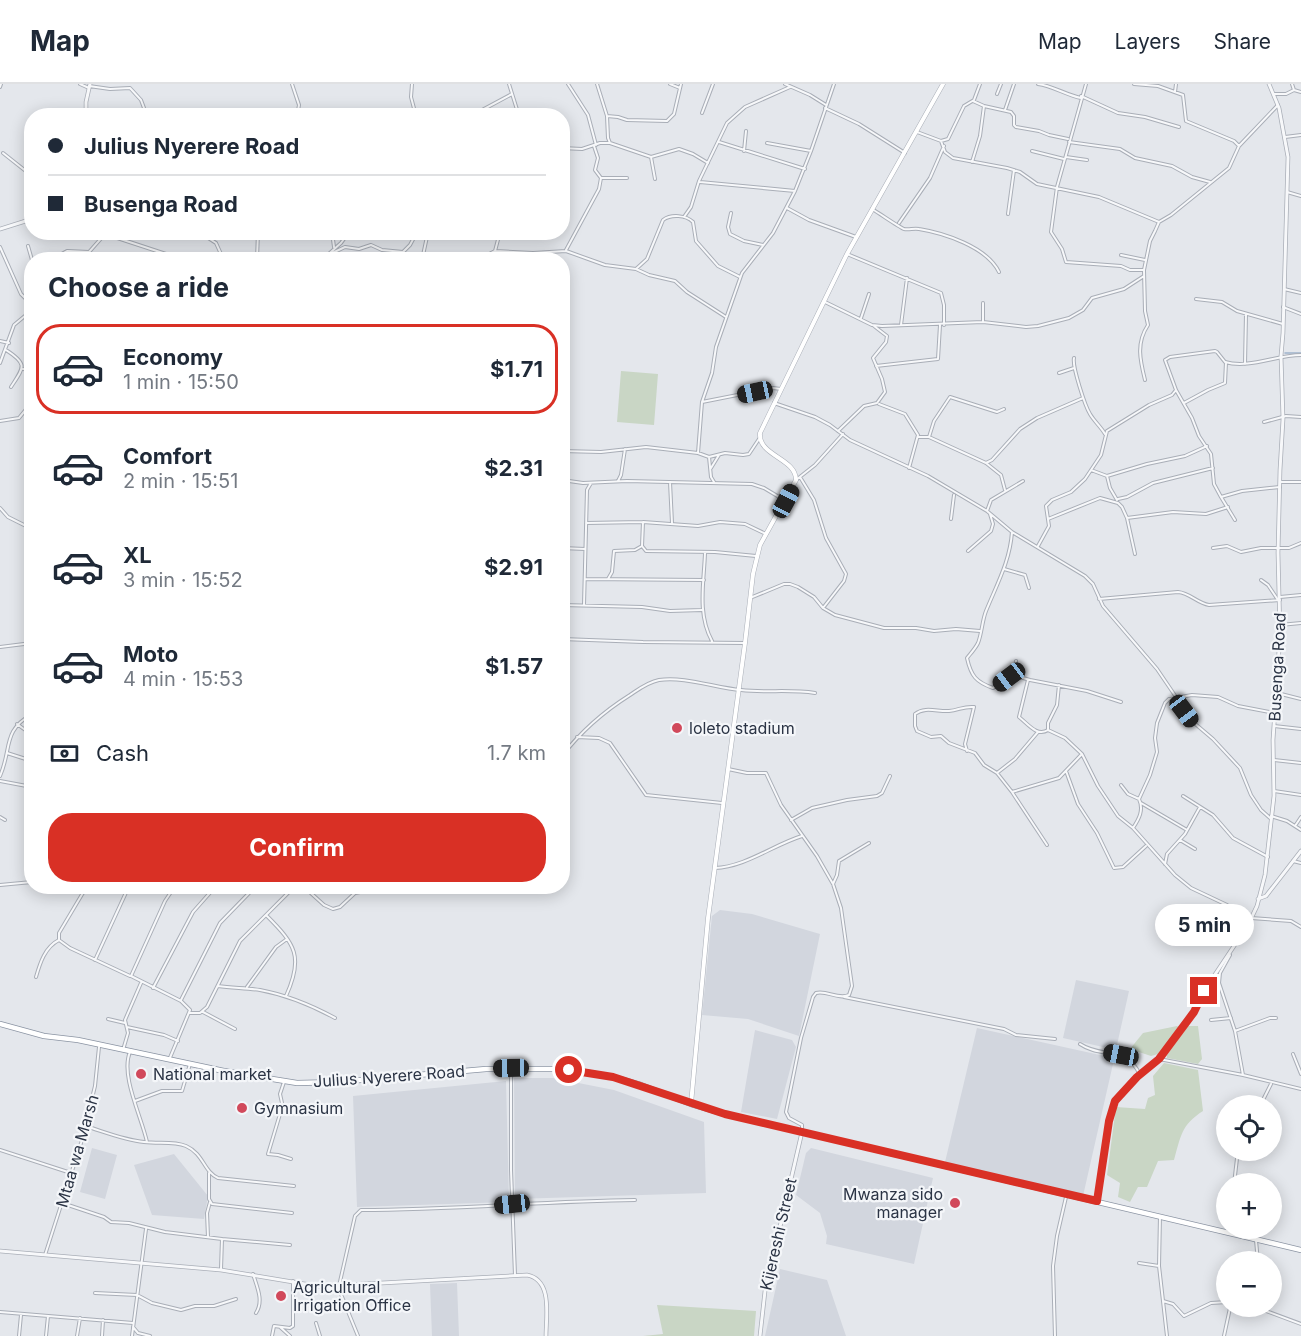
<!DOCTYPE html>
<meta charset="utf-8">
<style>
:root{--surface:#fff;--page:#f2f2f3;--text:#1f2937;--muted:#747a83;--line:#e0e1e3;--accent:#d93025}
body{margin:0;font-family:Inter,sans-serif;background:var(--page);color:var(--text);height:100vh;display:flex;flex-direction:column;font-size:22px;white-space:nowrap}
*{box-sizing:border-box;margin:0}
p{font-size:20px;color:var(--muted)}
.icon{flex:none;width:33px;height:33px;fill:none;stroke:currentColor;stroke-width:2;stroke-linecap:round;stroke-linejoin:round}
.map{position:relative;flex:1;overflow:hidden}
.panel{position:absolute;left:24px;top:168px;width:546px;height:642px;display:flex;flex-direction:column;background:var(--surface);border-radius:24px;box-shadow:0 3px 15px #0003}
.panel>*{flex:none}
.guide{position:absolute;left:24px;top:24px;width:546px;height:132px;border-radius:24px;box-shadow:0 3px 15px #0003;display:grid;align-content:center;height:132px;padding:0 24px;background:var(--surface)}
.fabs{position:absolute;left:1216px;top:1011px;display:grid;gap:12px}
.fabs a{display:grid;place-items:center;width:66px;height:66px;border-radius:50%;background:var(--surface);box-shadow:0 3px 15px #0003;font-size:30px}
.end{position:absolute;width:27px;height:27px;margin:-14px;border:8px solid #d93025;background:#fff;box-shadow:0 0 0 3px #fff}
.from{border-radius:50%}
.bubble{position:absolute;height:42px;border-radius:21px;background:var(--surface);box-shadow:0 3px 15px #0003;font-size:20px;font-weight:700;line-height:42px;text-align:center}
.car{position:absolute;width:18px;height:36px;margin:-18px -9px;border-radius:8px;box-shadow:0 0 4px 2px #0007;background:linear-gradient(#222 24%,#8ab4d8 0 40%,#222 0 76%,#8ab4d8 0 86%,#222 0)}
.guide b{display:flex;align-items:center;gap:21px;height:57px;font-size:22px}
.guide b+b{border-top:2px solid var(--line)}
.guide i{width:15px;height:15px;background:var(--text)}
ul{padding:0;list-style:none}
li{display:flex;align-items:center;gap:18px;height:90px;margin:0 12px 9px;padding:0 12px;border:3px solid transparent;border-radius:24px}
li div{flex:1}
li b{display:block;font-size:22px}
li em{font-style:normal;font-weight:700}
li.on{border-color:var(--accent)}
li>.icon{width:54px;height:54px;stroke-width:1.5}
h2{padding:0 24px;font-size:27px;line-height:72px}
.pay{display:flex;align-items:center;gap:15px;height:66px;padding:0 24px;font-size:22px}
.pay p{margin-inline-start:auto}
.cta{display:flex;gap:12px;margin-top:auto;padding:12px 24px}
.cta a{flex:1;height:69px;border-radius:24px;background:var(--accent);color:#fff;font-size:24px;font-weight:700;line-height:69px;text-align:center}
header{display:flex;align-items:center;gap:36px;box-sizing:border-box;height:84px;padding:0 30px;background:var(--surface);border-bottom:2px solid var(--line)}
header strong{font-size:28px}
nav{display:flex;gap:33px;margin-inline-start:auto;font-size:21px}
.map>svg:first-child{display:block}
</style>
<header>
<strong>Map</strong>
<nav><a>Map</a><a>Layers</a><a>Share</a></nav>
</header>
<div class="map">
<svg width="1301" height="1252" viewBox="0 0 1301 1252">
<rect width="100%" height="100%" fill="#e4e7ec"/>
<path fill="#d2d6de" d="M720,826L752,830L820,850L799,952L748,935L702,931L712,832Z
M1076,896L1129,907L1117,961L1112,965L1063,954Z
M977,944L1109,973L1113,980L1083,1112L945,1078Z
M755,946L792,956L796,963L777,1035L741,1028Z
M514,994H553L614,1006L704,1038L706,1109L515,1115Z
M506,997L509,1118L357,1123L353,1012Z
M92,1064L117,1071L105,1115L80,1108Z
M811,1064L933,1094L914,1180L826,1160L827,1152L820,1129L796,1111L806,1069Z
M174,1070L208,1112L204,1135L152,1131L134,1081Z
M780,1185L827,1196L846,1252H765Z
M457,1199L459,1252H432L430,1200Z"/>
<path fill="#c9d6c5" d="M621,287L658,290L654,341L617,338Z
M1177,942L1180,944L1158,970L1151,972L1130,965L1143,949Z
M1188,942H1198L1202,975L1198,980L1167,974V971Z
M1164,979L1198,986L1203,1027C1181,1041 1181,1052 1174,1076L1158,1077L1147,1103H1138L1130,1118L1118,1113L1120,1099L1107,1091L1116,1023L1145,1025L1148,1014L1155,1011L1153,992Z
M657,1221L756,1227L754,1252H643L663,1250Z"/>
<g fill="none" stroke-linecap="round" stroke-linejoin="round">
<path stroke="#9fb4cc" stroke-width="1.5" d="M1285,269H1301"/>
<defs>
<path id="minor" d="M80,0L89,4
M292,0L299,21L297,32
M412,0L411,13L416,32
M509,0L519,32
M568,0L588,31L596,61
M597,0L607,32L608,54L610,59
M670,0L680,4
M785,0L810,11L826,21
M1038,0C1053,2 1066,11 1081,14
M1086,0L1057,103L1051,148L1062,165L1066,178L1121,182L1130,186H1144
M1134,0L1158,2L1183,11L1186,37L1234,57L1239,62L1229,84L1171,131L1159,138L1155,147L1150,157L1144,186L1145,227L1148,241C1136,259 1140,276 1145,296
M1292,0L1294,6L1301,8
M89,2L110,5L130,4L141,16L147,32
M0,3L1,0
M1175,8L1176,0
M997,10L1001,0
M1274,10H1286L1294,6
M1081,12L1118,29L1145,33L1179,43
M973,17L984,22L1011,28L1014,32V41L1016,43L1039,47L1049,51L1068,55
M825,24L859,40L905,69
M1005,26L1014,0
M702,29L713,0
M471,32L512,10
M607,32L618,33L627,36L667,37L674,30L681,0
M917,48L941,57L948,55L964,22L974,16L980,0
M1285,53L1301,51
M941,57L945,68L953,74L1007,84L1020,88L1037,100L1099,113L1159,138
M719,58L805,85
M1069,58L1120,65L1135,74L1172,82L1192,93L1210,98
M767,59L811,67
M1239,62L1278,21
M562,64L582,65L600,59H610L651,73L679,65L693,70L708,79
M744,67L746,47
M1032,67L1064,75
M3,69L32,92
M651,73L655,95
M1066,73L1087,76
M972,78L980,52L984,22
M601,94H627
M700,98L795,107
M1287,108L1301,112
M787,124L809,136L856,153
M872,125C879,129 899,143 904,145C909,146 914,144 919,145C944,149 987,163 999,188
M562,128L564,131
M731,129L728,143L730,150L744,157L763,161
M1008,130L1014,86
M684,133L691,123L699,97L727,39L745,23L790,3
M899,139L930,94L944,62
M99,148L169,171L198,176
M199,148L216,159L221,170L227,176
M332,148L334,163
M491,148L499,152
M28,162L32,176
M0,163L21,210L32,221
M566,166L599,105L601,94L595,86L598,74L594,62
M495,167L533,169L566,167L605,181L636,185L649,191L675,197L687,208L726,233
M847,170L941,209L944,221V241
M328,171L345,163L359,165L371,161L382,166L403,168L410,161L417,148
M1121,171L1145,176
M257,175L258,148
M51,176L67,167L89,168
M82,176L105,150
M243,176L256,175
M322,176L341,159L349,148
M422,176L428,148
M478,176L495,167L500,148
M636,185L647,175L663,136C671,130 686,131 693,138L696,157L718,182L740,193
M1284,205L1301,209
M1196,215L1222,218L1237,227L1283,240
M825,218L872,241L882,242L983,238L1026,243L1038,242L1069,234L1083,226L1092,214L1124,205L1144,192
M983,219V238
M1283,223L1301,230
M861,234L869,210
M901,241L907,194
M0,257L9,259
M6,266C28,280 24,283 11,303
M1074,274C1072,282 1085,322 1090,330C1094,337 1101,343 1105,350
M0,279L14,241L32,226
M1245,280L1246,230
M876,282L938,275L940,241
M23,285L32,286
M1059,289L1074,284
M702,318L773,304L781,305
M774,319L815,333L830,341L850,356L928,392L987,427L1012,448L1085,492L1093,500L1103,522L1157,585L1193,638L1213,655L1240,684L1251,711L1261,726L1270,734
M1184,319L1208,306L1225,299L1226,278
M879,320L905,330L918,351L909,384
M1004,325L997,328L950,313L934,337L929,353L986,379L1001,391L1005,406
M0,337L19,334L32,318
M1264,338L1286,332L1301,333
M838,347L864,322L877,319L885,308L882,295L873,274L886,258L887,252L874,242
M918,353H929
M562,367L601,368L646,363L698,369L702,318L712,289L716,263L742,189L773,149L795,107L811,67L834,0
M698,369L709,373L711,393L714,398
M709,373L725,369L743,371L749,370L759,355
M986,379L992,376L1020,345L1037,334L1083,314
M711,384L719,371
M1091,386L1107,392L1147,380L1185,372L1207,362
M1107,392L1110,404L1117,416
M800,393L814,416L826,454L846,490L844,497L823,524
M562,396L583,399L627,397L752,400L764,404L784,416
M796,396L815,381L843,350
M618,397L621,391L625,365
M670,398L672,439
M1280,398H1301
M1280,403L1242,407L1221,413L1214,400L1211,370L1199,352L1192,334L1176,306L1165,276L1170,273L1215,267L1217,268L1225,278C1249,285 1276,271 1301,271
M1221,413L1235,436
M1118,415L1127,413L1153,399L1213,384
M0,424L8,433L32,445
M987,427L991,416L1023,397
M1127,434L1173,428L1206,430L1228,423
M951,435L954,411
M1048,435L1100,414L1118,419L1122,423L1127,434L1135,470
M643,438L642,462L646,467L715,468L756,472
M586,439L643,438L698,442L720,438L745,440L766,450
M1012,448C1010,477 997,500 986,527C982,537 982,549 978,559C975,565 971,569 967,574C971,592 976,598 993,604L1009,593L1016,592L1030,596L1087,607L1121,618
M1038,462L1049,442L1046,422L1052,416L1071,408L1085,395L1101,371L1107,347L1149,321L1172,311L1176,306
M562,464L585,465
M1213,464L1227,462L1241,468L1261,464H1289L1301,459
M968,467L991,447L993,440L990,430
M705,469C704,498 697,530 712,557
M1004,485L1025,491L1029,504
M585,495L704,496
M608,495L612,488L614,467L635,466L642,462
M1261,496L1268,501L1278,516
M1280,513L1301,511
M750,514L784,500H790L798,503L814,513L823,524L835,531L884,544H916L934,547L956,545L980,547
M1099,515L1178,508C1190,509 1197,519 1209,521L1280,516
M562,521L642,523L670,527L702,526
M584,521L587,406L591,399
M1280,541L1301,539
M562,555L643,558L745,559
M0,563L32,559
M1013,592L1016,577
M1028,596L1019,633C1028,640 1037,653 1048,646
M1059,601L1057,621L1048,639V646L1065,654L1082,670L1098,702L1118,732L1133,744L1175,791L1191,804L1227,821L1248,841
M1277,609L1301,615
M17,640L32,651
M1274,642L1301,645
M577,653L599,654L610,659L646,711L722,719
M967,667L965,660L974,623C964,622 959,626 949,627C938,628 925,622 915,630V642L917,647L931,653L941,652L949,659L975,669L984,681L997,689L1012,708L1047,761
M7,669L32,677
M562,672C582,646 603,628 630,611C639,605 648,598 659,596C684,592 716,604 741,606C767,609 789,605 815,609
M1274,676L1301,679
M728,685L747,689H766L781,721L817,772L833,800L841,824L852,902L849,911C838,916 827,906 816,909L813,913L801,954L786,1028L789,1034L802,1041V1048
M1066,687L1078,720L1097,749L1114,784L1123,783L1146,762
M997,689L1015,675L1038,648
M0,692C12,665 2,647 32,630
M0,697L32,703
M1121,701L1128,710L1139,715
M1274,707L1301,711
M1012,708L1059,694L1081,671
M1183,712L1213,731L1233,754L1268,773
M1141,719L1187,746
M1271,732L1287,737L1301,746
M0,733L5,736
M791,736L812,724L847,716L877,712L882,709L890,692
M1295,742L1301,733
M1133,744C1139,735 1144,726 1139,715L1150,691L1157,668L1155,654L1157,639L1165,619L1169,615L1192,611L1218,613L1238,622L1275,629
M1180,756L1195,765
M1293,777L1301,779
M1165,780L1167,770L1185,750L1200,723
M715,784C745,783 773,761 802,752
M833,800L837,791L839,777L869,759
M0,801L32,798
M74,802L83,809
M87,802L59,849V856L70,864L130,892
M303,802L324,821L333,825L340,823L355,809L391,802
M267,832C295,860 304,873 286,912
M1251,834L1291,837L1301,843
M1230,871L1220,889L1219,899L1235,947L1243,991
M95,876L129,802
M36,893C40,879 45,863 59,856
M218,902C232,904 246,904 260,906C287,911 311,921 335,934
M247,903L276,863L287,855
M153,904L193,828L216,802
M844,913L1004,945L1016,951L1055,955
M181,916L220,839L256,802
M203,928L235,945
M190,929H200L207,923L240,857L295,802
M108,935L125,939
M1211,936L1231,934
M127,943L164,951L178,957
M1235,947L1270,934H1276
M1080,960C1102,975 1127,961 1140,991
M123,966L128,949L125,936L141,899
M130,968C120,991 142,1034 147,1058
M1293,970L1301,990
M1159,975L1243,991L1301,1005
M169,976L190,926L181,917L131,892L165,817L175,802
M511,984V1086L515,1191
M284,998L280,1010L282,1019L280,1030L268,1070L278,1071L291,1075
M135,1017L162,1007H182L190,980
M1260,1022L1271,1000
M85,1042C105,1048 124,1056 144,1058C159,1060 173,1057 186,1062C204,1070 203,1087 218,1094L294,1102
M0,1066L71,1089
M209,1089V1115L212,1120L292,1129
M1234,1100L1238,1066
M62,1119L104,1133L111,1138L129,1139L165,1148L222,1155
M1160,1132L1159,1182L1167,1252
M208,1153L207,1129L210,1118
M1256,1156L1258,1178
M45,1171L81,1059L95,1002L99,963
M1139,1179L1159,1182
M221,1185L222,1155L290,1161
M253,1190C257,1203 264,1217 256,1229
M339,1202L355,1132L361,1126C453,1126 544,1117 635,1116
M338,1203L358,1252
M95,1209L137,1211L152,1219L181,1226L195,1222H214L236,1215
M1163,1217L1173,1220L1184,1232L1211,1219L1227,1218
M0,1228L133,1239
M316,1239L320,1252
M133,1243L138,1249L150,1252
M280,1243L290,1252
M19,1252L21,1231
M46,1252L48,1232
M77,1252L80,1234
M102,1252L103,1236
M132,1252L146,1145
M272,1252L274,1242L290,1244L293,1242V1197
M1055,1252L1053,1182L1057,1152L1066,1113
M1224,1252L1230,1224L1266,1227L1301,1240"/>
<path id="tertiary" d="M86,32V18L90,0
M0,145L32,135
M1258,815L1266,812L1301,767
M1097,1117L1109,1037L1115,1017L1137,993L1159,975L1194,928L1204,907L1248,841L1257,822L1265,791L1274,712L1273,656L1280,551L1278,469L1280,386L1283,335L1281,272L1283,249L1288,73L1279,24L1269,0
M0,1167L221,1186L329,1204L345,1201L527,1191C553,1196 546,1232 546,1252
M760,1252L765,1207L802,1048"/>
<path id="secondary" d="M691,1020L708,834L745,559L753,490L760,461L796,396C796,374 758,372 760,349L847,170L943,0"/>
<path id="trunk" d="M0,940L44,952L78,956L224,987L297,999L338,998L486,985H553L585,988L613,993L641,1001L691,1020L725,1030L1301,1166"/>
</defs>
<use href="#minor" stroke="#a9aeb7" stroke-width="4"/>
<use href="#tertiary" stroke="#a9aeb7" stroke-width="4.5"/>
<use href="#secondary" stroke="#a9aeb7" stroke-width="5"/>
<use href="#trunk" stroke="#8b94a3" stroke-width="6"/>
<use href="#minor" stroke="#f7f8fa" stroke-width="2"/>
<use href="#tertiary" stroke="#f7f8fa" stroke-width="3"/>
<use href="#secondary" stroke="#fff" stroke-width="4"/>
<use href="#trunk" stroke="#fff" stroke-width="4.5"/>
</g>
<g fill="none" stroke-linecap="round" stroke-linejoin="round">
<path stroke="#d93025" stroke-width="8" d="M569,986L613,993L725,1030L1097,1117L1109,1037L1115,1017L1137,993L1159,975L1194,928L1204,907"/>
</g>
<g fill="#d1495b" stroke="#f4f6f9" stroke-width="2">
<circle cx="677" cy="644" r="6"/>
<circle cx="141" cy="990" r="6"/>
<circle cx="242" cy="1024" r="6"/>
<circle cx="955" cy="1119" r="6"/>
<circle cx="281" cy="1212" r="6"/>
</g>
<g text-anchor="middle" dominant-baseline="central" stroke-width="4.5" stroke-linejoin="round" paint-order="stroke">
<g font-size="16" fill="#2b3445" stroke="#f4f6f9">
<text transform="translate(1277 583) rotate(-87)">Busenga Road</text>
<text transform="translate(389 992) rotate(-4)">Julius Nyerere Road</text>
<text transform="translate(77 1067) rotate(-74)">Mtaa wa Marsh</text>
<text transform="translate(778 1150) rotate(-77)">Kijereshi Street</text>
</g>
<g font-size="16" fill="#2b3445" stroke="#f4f6f9" text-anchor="start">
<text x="689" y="644">loleto stadium</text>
<text x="153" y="990">National market</text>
<text x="254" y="1024">Gymnasium</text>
<text x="943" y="1110" text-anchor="end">Mwanza sido<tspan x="943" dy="18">manager</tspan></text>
<text x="293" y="1203">Agricultural<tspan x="293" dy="18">Irrigation Office</tspan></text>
</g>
</g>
</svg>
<div class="fabs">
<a><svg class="icon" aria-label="locate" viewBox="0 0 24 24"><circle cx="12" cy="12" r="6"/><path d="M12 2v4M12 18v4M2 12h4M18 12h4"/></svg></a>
<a>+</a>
<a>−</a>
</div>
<i class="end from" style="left:569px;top:986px"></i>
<i class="end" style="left:1204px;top:907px"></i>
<div class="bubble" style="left:1155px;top:820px;width:99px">5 min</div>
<i class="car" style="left:755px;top:308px;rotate:258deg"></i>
<i class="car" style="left:786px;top:417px;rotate:28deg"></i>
<i class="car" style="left:1009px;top:593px;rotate:233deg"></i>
<i class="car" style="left:1184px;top:627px;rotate:143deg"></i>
<i class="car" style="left:1121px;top:971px;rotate:281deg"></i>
<i class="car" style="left:511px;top:984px;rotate:269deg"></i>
<i class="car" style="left:512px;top:1120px;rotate:264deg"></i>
<div class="guide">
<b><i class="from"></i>Julius Nyerere Road</b>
<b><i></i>Busenga Road</b>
</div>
<section class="panel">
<h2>Choose a ride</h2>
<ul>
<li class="on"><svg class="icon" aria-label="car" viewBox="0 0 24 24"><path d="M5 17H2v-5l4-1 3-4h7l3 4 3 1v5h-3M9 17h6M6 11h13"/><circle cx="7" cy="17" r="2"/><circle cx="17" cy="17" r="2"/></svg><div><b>Economy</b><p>1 min · 15:50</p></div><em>$1.71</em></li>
<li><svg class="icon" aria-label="car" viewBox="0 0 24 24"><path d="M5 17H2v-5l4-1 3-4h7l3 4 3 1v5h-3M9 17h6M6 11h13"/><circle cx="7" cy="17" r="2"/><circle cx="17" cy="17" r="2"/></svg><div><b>Comfort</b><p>2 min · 15:51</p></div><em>$2.31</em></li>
<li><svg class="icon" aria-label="car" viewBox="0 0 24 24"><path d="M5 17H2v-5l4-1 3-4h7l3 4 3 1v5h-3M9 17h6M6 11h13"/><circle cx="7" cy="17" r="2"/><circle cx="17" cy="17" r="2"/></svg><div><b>XL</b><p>3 min · 15:52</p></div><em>$2.91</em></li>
<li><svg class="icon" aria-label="car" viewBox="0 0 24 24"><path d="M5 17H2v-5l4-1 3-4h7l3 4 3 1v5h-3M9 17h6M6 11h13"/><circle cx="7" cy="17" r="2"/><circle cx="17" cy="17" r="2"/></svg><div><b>Moto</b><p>4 min · 15:53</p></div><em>$1.57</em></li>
</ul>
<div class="pay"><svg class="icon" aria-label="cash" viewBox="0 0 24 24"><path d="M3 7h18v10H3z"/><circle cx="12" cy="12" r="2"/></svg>Cash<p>1.7 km</p></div>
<div class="cta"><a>Confirm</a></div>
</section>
</div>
